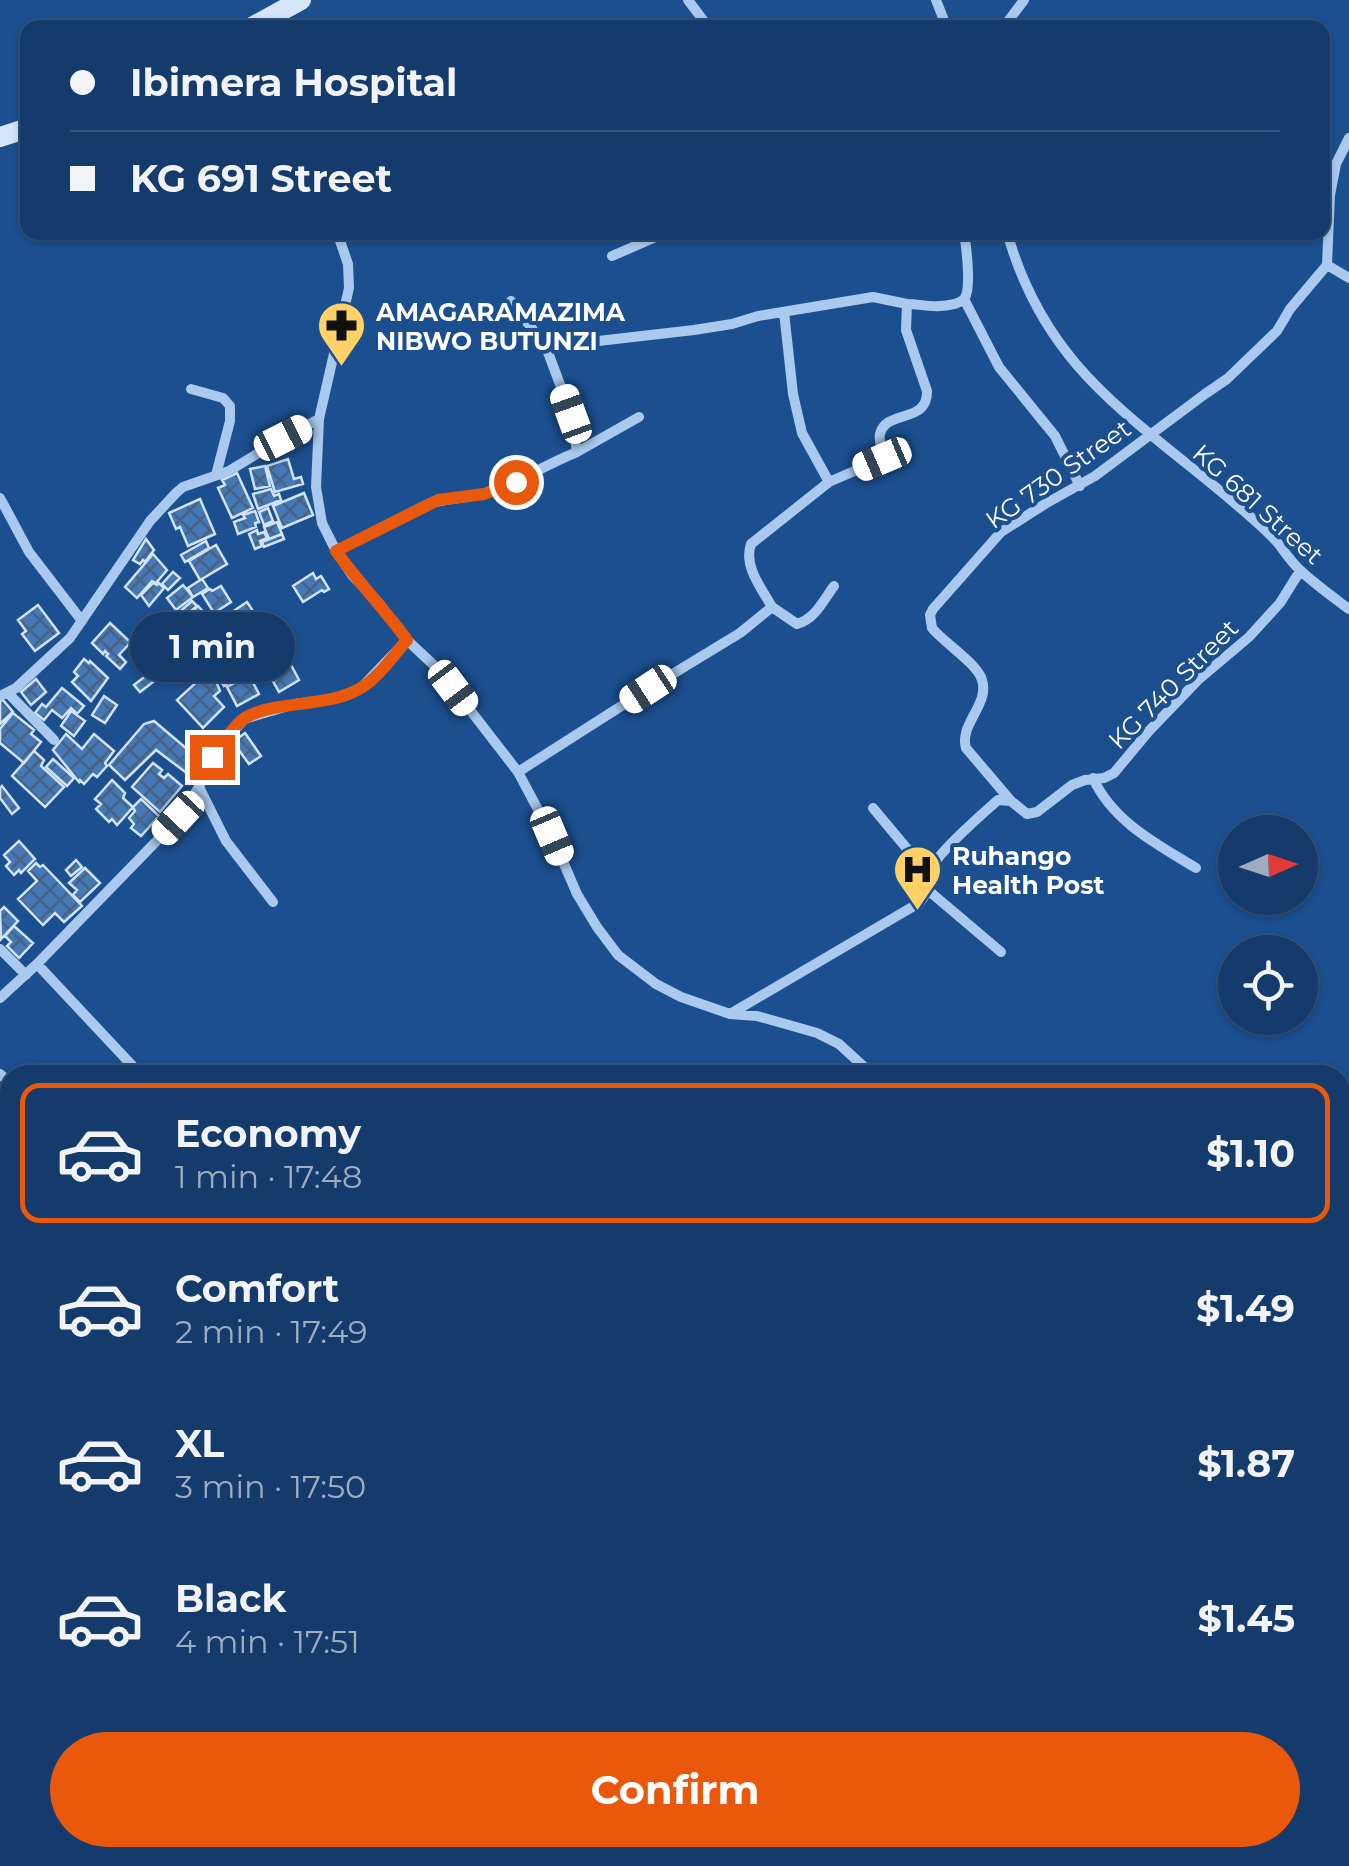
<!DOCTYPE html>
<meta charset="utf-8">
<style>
:root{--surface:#143b6b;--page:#214673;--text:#f1f3f6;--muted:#9dadc1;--line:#33557e;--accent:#ea580c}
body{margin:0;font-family:Montserrat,sans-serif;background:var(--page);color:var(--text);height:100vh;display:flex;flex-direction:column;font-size:38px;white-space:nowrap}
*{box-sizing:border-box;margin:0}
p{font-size:32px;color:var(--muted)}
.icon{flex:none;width:55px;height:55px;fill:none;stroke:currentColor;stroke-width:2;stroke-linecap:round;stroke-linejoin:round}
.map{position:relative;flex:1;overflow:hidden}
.details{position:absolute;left:0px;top:1065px;width:1350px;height:802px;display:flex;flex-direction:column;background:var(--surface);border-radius:30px 30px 0 0;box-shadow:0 2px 8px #0004,0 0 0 2px var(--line)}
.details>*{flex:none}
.top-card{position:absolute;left:20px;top:20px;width:1310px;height:220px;border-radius:20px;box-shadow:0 2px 8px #0004,0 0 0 2px var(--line);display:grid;align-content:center;height:220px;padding:0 50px;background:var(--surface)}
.needle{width:65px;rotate:87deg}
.buttons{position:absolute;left:1218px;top:815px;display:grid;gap:20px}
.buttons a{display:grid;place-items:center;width:100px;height:100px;border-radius:50%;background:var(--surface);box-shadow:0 2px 8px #0004,0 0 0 2px var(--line);font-size:50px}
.end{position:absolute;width:45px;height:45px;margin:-22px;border:12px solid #ea580c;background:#fff;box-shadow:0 0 0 5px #fff}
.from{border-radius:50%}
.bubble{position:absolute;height:70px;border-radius:35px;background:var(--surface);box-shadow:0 2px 8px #0004,0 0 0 2px var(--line);font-size:32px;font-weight:700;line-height:70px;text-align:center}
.car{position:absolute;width:30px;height:60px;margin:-30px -15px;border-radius:12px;box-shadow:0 0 8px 2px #0007;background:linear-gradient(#fff 24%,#345 0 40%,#fff 0 76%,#345 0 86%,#fff 0)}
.top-card b{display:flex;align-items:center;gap:35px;height:95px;font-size:38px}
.top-card b+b{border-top:2px solid var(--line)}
.top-card i{width:25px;height:25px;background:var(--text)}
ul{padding:18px 0 0;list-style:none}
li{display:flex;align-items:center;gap:30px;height:140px;margin:0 20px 15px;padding:0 30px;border:5px solid transparent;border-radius:20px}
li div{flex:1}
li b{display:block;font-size:38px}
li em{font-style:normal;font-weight:700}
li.active{border-color:var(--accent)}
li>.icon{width:90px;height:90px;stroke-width:1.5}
.button{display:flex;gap:20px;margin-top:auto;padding:20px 50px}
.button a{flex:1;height:115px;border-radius:60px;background:var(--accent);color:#fff;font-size:40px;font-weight:700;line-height:115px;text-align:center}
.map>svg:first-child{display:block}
</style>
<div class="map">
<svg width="1349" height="1866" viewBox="0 0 1349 1866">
<defs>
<pattern id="wetland-marsh" width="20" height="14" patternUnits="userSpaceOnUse" patternTransform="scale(2.5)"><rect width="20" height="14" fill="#2e69ad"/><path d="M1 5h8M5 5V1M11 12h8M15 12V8" fill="none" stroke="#4d80b9"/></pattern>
<pattern id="building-cross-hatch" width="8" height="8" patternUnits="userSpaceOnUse" patternTransform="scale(2.5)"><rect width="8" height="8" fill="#4478b7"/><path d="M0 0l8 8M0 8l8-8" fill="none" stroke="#486282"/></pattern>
</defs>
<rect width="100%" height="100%" fill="#1b4f8f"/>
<path fill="url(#wetland-marsh)" d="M0,1746L3,1750L10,1793V1858H20L22,1866H0Z"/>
<path fill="url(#building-cross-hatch)" stroke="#cfe3fa" stroke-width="2.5" d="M288,459L294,479L301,477L303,484L275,492L267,466Z
M265,466L270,486L255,489L250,469Z
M237,473L253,508L232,518L218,488L225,485L222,480Z
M271,489L274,496L279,494L281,500L258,509L253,494Z
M304,493L313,515L282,528L273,506Z
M200,499L215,534L188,546L180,527L176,529L169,513Z
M268,508L273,521L264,525L259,512Z
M255,511L259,522L255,523L256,527L238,534L234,522L245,518L243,515Z
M277,522L282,534L269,539L264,527Z
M257,530L258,534L264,532L267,538L260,541L262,546L255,549L249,534Z
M282,534L284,539L264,547L262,542Z
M146,539L154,550L145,562L143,560L140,564L133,560Z
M206,541L209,548L185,562L181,555Z
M216,545L227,564L200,580L189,561Z
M153,554L167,570L156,583L152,581L137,598L125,587Z
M173,572L180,578L168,590L162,584Z
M313,573L316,579L321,576L329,589L324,592L322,590L303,602L293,586Z
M202,579L208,588L193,597L188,588Z
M153,583L157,585L159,583L164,588L149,606L141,595Z
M183,585L193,597L176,610L167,598Z
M221,586L231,602L214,613L202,594L210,589L212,591Z
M192,601L197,606L180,620L176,615Z
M247,602L257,617L236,632L226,616Z
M38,605L59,633L35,651L22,634L26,631L18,620Z
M198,606L214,623L194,642L178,625Z
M110,623L129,641L133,636L137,640L131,646L129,644L119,655L126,662L120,669L106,656L108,654L105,651L103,654L92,643Z
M262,624L265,629L271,626L284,650L258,665L244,639L248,637L246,633Z
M235,639L243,654L229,662L220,647Z
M177,642L191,658L184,665L169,649Z
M165,647L177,659L169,669L154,681L147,673L154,666L150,662Z
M245,655L254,669L243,676L235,662Z
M84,659L89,663L90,661L108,678L91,701L72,682L78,676L74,672Z
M178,659L184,665L165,682L161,678Z
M290,663L299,680L279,692L269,674Z
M235,664L242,673L224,686L218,677Z
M211,669L220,691L214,696L224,707L203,728L177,700Z
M147,675L153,682L140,692L134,685Z
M249,675L259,694L237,706L227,687Z
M36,679L46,692L31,705L21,692Z
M62,688L84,706L77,714L71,708L62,718L52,710L44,720L35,713L42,704L46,707Z
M104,696L117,705L105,723L92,715Z
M3,700L13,712L0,724V701Z
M71,711L85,721L74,736L61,726Z
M13,713L34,730L31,734L41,742L24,763L0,743V729Z
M154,721L200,760L188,774L156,750L125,780L109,765L144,724Z
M245,733L261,756L249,764L233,742Z
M66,734L82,749L94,734L114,751L105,763L107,766L97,777L93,774L84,784L80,780L79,782L53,750Z
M34,751L44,760L41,766L64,787L45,807L12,776Z
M53,759L74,778L67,786L46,767Z
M153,763L162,770L159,774L164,778L168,774L182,786L160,812L132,787Z
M112,780L125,793L123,798L133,807L117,825L112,819L109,822L96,809L101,804L95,799Z
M2,786L19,808L12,814L0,798V788Z
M141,799L159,816L141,836L131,828L134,824L129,818L135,811L133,807Z
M19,841L35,859L21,873L19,870L14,875L6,866L10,862L4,855Z
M76,860L82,867L71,876L66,870Z
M36,863L40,867L43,865L82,906L64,922L55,913L43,925L18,899L37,881L28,871Z
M85,868L100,883L80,902L73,895L77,890L69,883Z
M4,907L18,921L1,939L0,911Z
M14,926L33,943L19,958L7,946L11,942L5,936Z"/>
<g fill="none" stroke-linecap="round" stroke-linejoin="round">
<path stroke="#a9c9ee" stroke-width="10" d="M688,0L709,28
M936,0L947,28
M1003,28L1024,0
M337,232L348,264L349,288L319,419L316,487L322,523L336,551L352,575L378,602L407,640L440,671L518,772L552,836L577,894L597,927L618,955L656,984L681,997L730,1014L757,1016L817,1033L839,1044L873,1075
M1007,232C1046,372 1136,418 1238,506C1251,517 1265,529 1277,542C1285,552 1292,563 1301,571C1316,585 1333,597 1349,609
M612,256L667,232
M1327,265L1349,278
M964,299L999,367L1055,436L1080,486
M784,312L793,394L802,433L829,482
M546,347L694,330L732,324L758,316L873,297L907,304
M191,389L223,398L230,406V421L216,475
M577,452L639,417
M0,498L29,552L82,621
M336,551L426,505C446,497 469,499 489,492C519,482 547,464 577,452L571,414L546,347L511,301
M772,607L797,624C815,619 823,601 834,586
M8,693L54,740
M0,696L16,688L70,638L150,521L176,493L183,487L229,471L283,438L319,419
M518,772L648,689L740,633L772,607C762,589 743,566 751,544L829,482L882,459C884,451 878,442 880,434C886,409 928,424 927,391L906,330L907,304C918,304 930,307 940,306C947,306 959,304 964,299C972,290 966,245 964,232
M1093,778C1113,822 1157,844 1196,868
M199,787L226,841L273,902
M1011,801L966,748C959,724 990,704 982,680C978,664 943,642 932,628L930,615L933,609L1001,532L1045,504L1095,476L1205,394L1227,379L1277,331L1290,309L1327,265L1330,195L1336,164L1349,138
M873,808L929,875
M929,891L1001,952
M0,949L26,975
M37,964L141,1075
M0,998L37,964L178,819L199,787L212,757L244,719L295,704L333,699L360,689L407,640
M730,1014L919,903C934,887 924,881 933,865C943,849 982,814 998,800L1011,801L1027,814L1037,812L1072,785L1085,780L1104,778L1114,773L1149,731L1198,680L1249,637L1280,603L1300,571
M0,1074L10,1083
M1340,1236L1349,1237
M1340,1777L1349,1768
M648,1866L655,1858
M1126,1866L1151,1858
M1251,1866L1256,1858"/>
<path stroke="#d6e6fa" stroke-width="20" d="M250,28L301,0
M0,137L28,128
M0,1510L10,1527
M201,1858L206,1866"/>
</g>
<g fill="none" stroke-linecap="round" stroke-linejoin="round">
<path stroke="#ea580c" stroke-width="12" d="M212,757C221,745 231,730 242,720C269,700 325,708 357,690C377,680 392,657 407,640C385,610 358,582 336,551L438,500L484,494L516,482"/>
</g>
<defs>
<symbol id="pharmacy-pin" viewBox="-11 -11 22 30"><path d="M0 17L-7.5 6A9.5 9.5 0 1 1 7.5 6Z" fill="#ffd166" stroke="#1b4f8f"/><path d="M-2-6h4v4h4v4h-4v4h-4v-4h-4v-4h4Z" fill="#111"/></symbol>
<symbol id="hospital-pin" viewBox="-11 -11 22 30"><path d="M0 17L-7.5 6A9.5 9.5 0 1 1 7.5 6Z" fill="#ffd166" stroke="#1b4f8f"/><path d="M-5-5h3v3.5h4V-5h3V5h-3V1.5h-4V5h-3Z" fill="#111"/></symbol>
</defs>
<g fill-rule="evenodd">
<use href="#pharmacy-pin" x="314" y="298" width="55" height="75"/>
<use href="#hospital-pin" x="890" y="842" width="55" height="75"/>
</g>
<g text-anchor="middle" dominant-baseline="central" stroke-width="8" stroke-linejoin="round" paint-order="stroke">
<g font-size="25" font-weight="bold" fill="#fff" stroke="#1b4f8f" text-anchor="start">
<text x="376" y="312">AMAGARAMAZIMA<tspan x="376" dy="29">NIBWO BUTUNZI</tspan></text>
<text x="952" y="856">Ruhango<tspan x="952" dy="29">Health Post</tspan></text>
</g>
<g font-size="25" fill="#fff" stroke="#1b4f8f">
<text transform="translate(1058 474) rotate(-35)">KG 730 Street</text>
<text transform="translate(1258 504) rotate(42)">KG 681 Street</text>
<text transform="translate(1173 684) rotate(-45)">KG 740 Street</text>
</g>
</g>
</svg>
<div class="buttons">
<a><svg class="needle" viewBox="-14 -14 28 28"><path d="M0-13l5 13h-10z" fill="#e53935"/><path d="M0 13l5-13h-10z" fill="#9dadc1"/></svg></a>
<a><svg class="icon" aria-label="locate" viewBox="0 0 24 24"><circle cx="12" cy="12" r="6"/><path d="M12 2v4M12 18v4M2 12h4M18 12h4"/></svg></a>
</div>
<i class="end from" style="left:516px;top:482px"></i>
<i class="end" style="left:212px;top:757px"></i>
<div class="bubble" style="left:130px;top:612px;width:165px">1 min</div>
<i class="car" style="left:571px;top:414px;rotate:340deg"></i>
<i class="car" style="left:283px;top:438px;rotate:63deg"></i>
<i class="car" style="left:882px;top:459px;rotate:247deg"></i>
<i class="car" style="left:453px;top:688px;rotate:143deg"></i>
<i class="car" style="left:648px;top:689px;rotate:237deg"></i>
<i class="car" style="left:178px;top:818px;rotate:223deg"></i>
<i class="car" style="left:552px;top:836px;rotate:157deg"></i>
<div class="top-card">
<b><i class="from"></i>Ibimera Hospital</b>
<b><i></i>KG 691 Street</b>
</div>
<section class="details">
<ul>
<li class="active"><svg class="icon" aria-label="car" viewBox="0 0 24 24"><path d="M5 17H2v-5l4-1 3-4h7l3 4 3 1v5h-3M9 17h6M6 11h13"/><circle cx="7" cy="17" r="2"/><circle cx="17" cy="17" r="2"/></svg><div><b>Economy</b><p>1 min · 17:48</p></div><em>$1.10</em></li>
<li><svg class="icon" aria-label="car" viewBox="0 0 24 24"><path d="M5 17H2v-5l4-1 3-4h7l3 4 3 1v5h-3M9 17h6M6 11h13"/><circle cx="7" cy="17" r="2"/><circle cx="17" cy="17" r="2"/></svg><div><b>Comfort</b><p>2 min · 17:49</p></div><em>$1.49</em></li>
<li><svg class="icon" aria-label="car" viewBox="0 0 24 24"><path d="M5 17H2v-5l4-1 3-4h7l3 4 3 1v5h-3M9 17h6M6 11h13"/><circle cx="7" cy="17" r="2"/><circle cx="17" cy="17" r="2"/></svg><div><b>XL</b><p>3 min · 17:50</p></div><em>$1.87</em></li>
<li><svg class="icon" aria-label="car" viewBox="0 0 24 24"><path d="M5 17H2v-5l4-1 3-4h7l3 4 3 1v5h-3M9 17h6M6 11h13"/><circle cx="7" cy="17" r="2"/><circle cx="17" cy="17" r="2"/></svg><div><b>Black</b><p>4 min · 17:51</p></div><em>$1.45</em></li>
</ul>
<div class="button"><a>Confirm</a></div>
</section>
</div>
